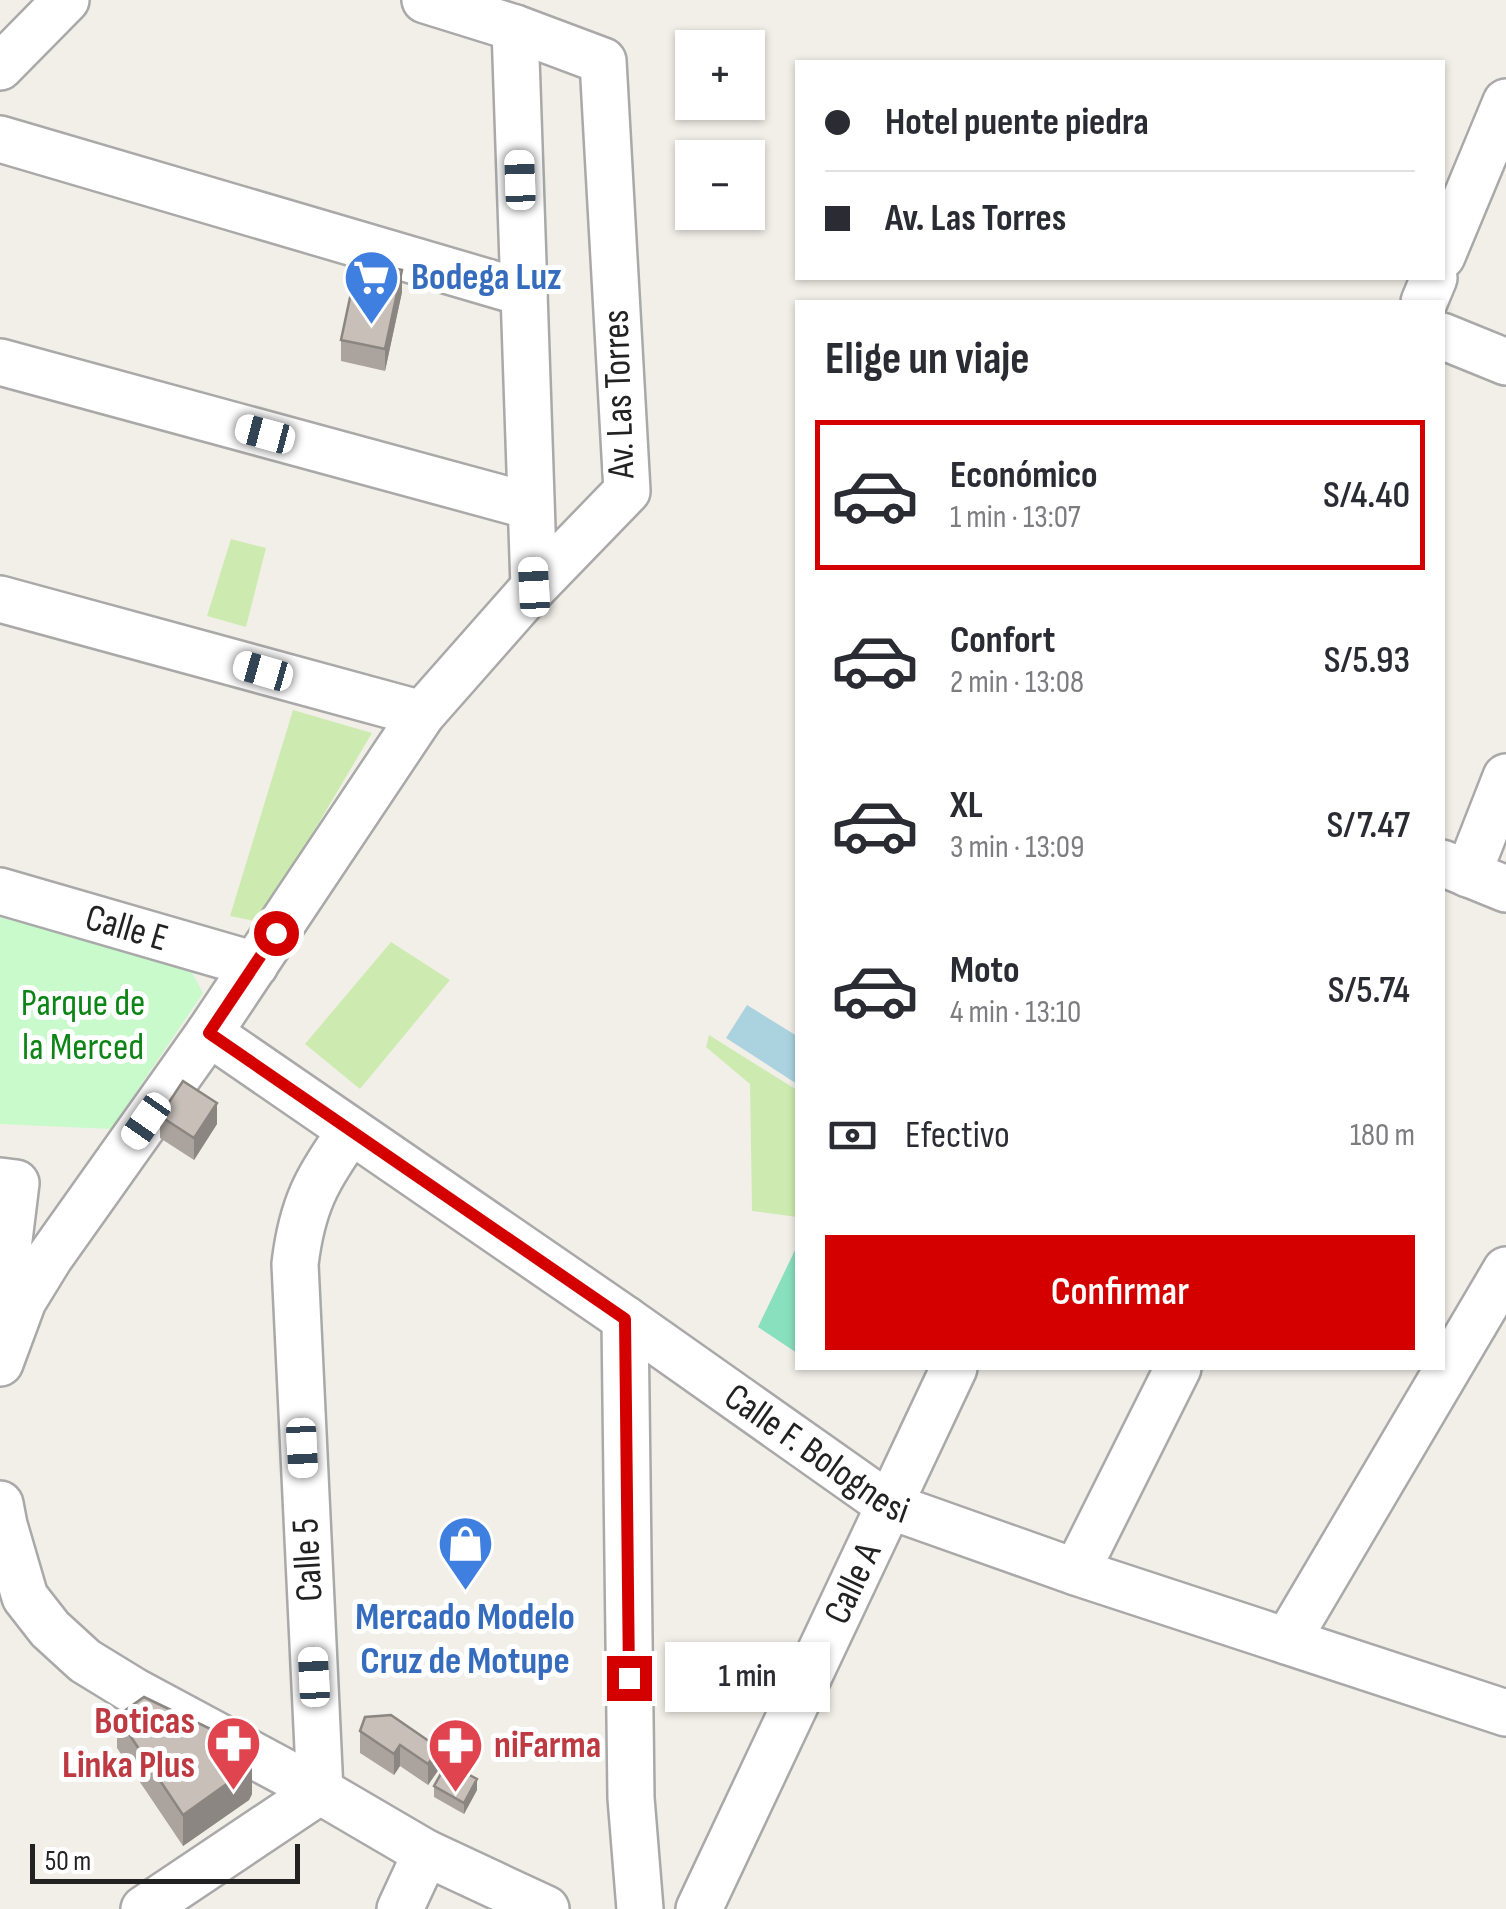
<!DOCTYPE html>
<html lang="es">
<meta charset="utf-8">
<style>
:root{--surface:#fff;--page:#f2f2f3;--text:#2b2b33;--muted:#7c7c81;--line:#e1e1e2;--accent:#d40000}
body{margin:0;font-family:"Sofia Sans Condensed",sans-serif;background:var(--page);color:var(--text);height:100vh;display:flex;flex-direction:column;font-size:38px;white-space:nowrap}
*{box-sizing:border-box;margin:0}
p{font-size:32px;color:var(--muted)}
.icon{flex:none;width:55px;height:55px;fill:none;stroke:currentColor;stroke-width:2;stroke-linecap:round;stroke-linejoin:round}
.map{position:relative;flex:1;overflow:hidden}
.details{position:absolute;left:795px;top:300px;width:650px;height:1070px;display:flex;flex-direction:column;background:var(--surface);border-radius:0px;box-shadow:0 2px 8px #0004}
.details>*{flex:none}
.banner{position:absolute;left:795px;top:60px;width:650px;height:220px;border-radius:0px;box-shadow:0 2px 8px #0004;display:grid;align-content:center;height:220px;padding:0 30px;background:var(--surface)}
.controls{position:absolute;left:675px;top:30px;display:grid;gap:20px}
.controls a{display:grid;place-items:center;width:90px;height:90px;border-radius:0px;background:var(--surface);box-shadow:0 2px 8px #0004;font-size:50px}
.scale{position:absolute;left:30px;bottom:25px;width:270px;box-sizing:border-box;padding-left:10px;border:5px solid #222;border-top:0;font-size:28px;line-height:35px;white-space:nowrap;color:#222;-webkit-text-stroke:8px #fff;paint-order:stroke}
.end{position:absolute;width:45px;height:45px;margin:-22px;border:12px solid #d40000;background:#fff;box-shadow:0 0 0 5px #fff}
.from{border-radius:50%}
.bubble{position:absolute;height:70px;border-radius:0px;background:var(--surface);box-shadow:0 2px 8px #0004;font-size:32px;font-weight:600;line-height:70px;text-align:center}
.car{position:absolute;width:30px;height:60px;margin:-30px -15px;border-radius:12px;box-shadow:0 0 8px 2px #0007;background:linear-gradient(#fff 24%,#345 0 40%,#fff 0 76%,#345 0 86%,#fff 0)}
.banner b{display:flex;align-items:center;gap:35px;height:95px;font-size:38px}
.banner b+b{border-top:2px solid var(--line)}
.banner i{width:25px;height:25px;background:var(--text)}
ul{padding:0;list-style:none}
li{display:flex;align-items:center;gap:30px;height:150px;margin:0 20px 15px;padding:0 10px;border:5px solid transparent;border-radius:0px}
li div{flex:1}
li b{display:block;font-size:38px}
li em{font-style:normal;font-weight:600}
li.current{border-color:var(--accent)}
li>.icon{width:90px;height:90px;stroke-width:1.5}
h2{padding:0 30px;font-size:45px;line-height:120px}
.pay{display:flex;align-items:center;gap:25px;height:110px;padding:0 30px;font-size:38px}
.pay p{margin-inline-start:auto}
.primary-button{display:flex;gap:20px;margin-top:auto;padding:20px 30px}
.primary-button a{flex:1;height:115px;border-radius:0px;background:var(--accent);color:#fff;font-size:40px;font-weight:600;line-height:115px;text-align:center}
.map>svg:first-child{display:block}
</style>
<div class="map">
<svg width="1506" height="1909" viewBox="0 0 1506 1909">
<rect width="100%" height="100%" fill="#f2efe9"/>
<path fill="#cdebb0" d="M231,539L266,548L246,627L207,616Z
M293,710L372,733L260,922L230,916Z
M391,942L450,980L360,1089L305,1044Z
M709,1035L797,1090V1217L752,1211L750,1084L706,1047Z"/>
<path fill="#c8facc" d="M0,917L190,969L203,993L111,1129L0,1124Z"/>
<path fill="#88e0be" d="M797,1246L798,1353H797L758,1327Z"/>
<path fill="#aad3df" d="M747,1005L797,1036V1084L726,1038Z"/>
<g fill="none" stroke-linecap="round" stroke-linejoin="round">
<defs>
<g id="minor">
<path d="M515,28L534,587"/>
<path d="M0,67L66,0"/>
<path d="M0,139L524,293"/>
<path d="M1442,256L1506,102"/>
<path d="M1424,302L1434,278"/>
<path d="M1442,336L1506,362"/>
<path d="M0,362L530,506"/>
<path d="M0,599L422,714"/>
<path d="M1442,863L1506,889"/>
<path d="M1468,874L1506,777"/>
<path id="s1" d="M0,891L255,965"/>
<path id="s2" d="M209,1033L625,1319L890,1506L1076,1572L1506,1713"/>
<path d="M0,1181L16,1183L0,1313"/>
<path d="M625,1319L631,1798L640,1909"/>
<path d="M0,1363L23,1301L50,1257L209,1033L422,714L534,587L627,491L603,61L515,28L425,0"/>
<path d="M0,1504L4,1525L25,1597L50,1629L85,1661L134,1691L320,1791L426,1853L546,1909"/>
<path d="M1076,1572L1178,1368"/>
<path d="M1287,1641L1506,1270"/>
<path d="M144,1909L320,1791L295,1264C302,1205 317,1178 351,1131"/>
<path d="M400,1909L426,1853"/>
<path id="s3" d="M699,1909L954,1368"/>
</g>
</defs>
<use href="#minor" stroke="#a9a9a9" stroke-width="50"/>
<use href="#minor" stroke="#fff" stroke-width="45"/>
</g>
<path fill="#aba49e" d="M402,292L385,371L341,361V340Z
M160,1116L217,1124L194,1160L160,1138Z
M117,1716L252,1794L249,1800L183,1846L117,1748Z
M365,1717L439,1769L428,1785L400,1766L394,1775L360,1753V1731Z
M434,1786L477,1790L464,1814L434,1797Z"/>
<path fill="#8b8681" d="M402,270V292L385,371V349Z
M217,1103V1124L194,1160V1138Z
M400,1745V1766L394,1775V1754Z
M439,1748V1769L428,1785V1764Z
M252,1762V1794L249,1800L183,1846V1815Z
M477,1779V1790L464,1814V1803Z"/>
<path fill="#c7bfb8" stroke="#8b8681" stroke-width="2.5" d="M358,260L402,270L385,349L341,340Z
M183,1081L217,1103L194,1138L160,1116Z
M144,1697L244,1745L250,1751L252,1762L249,1768L183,1815L117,1716Z
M391,1715L439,1748L428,1764L400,1745L394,1754L360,1731L365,1717Z
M447,1763L477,1779L464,1803L434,1786Z"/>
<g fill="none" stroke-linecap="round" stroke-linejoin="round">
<path stroke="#d40000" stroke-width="12" d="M276,933L209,1033L625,1319L629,1678"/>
</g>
<defs>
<symbol id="supermarket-pin" viewBox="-11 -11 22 30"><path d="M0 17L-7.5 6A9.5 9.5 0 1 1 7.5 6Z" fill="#3f7fe0" stroke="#fff"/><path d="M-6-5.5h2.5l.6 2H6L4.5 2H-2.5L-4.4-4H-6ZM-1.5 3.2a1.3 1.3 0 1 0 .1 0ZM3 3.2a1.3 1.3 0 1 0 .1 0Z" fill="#fff"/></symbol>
<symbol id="shop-pin" viewBox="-11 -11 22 30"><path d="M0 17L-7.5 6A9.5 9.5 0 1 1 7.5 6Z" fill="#3f7fe0" stroke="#fff"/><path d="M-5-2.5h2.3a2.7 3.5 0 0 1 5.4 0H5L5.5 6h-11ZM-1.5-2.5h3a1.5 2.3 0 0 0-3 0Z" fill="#fff"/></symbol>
<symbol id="pharmacy-pin" viewBox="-11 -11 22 30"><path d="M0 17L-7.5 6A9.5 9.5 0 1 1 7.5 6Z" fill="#e0444e" stroke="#fff"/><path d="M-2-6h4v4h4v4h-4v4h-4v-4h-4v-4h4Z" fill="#fff"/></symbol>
</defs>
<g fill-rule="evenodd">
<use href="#supermarket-pin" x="340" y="246" width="63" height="86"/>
<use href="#shop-pin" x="434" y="1512" width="63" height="86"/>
<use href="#pharmacy-pin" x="202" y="1712" width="63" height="86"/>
<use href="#pharmacy-pin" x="424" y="1714" width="63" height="86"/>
</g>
<g text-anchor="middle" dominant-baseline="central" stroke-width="10" stroke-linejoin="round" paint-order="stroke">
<g font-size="38" font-weight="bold" fill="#366cbe" stroke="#fff" text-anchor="start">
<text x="411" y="277">Bodega Luz</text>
<text x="465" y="1617" text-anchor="middle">Mercado Modelo<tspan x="465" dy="44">Cruz de Motupe</tspan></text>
</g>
<g font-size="38" fill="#222" stroke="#fff">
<text transform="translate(619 394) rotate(-92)">Av. Las Torres</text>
<text stroke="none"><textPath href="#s1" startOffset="132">Calle E</textPath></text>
<text stroke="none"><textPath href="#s2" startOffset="740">Calle F. Bolognesi</textPath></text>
<text transform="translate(308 1560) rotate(-93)">Calle 5</text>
<text stroke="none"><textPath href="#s3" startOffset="360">Calle A</textPath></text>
</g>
<g font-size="38" fill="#0c8416" stroke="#fff">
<text x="83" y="1003">Parque de<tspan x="83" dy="44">la Merced</tspan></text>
</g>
<g font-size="38" font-weight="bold" fill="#be3a42" stroke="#fff" text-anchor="end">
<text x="195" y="1721">Boticas<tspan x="195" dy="44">Linka Plus</tspan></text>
<text x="494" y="1745" text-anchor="start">niFarma</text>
</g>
</g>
</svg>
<div class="controls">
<a>+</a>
<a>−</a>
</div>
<div class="scale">50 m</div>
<i class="end from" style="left:276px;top:933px"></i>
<i class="end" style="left:629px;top:1678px"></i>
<div class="bubble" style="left:665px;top:1642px;width:165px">1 min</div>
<i class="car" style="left:520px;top:180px;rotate:358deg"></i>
<i class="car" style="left:265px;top:434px;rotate:285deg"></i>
<i class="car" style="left:534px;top:587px;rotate:357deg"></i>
<i class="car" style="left:263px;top:671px;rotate:286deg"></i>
<i class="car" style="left:146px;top:1121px;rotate:215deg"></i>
<i class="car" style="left:302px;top:1448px;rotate:177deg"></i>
<i class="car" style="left:314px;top:1677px;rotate:357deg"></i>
<div class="banner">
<b><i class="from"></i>Hotel puente piedra</b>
<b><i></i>Av. Las Torres</b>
</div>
<section class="details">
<h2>Elige un viaje</h2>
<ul>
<li class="current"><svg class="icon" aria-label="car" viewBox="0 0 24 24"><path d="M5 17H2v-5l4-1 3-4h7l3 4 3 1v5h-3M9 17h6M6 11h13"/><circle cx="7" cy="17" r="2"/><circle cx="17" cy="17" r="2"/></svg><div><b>Económico</b><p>1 min · 13:07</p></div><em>S/4.40</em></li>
<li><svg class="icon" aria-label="car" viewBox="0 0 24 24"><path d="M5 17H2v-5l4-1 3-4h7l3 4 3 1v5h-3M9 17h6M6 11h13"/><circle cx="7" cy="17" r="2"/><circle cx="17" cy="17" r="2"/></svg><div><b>Confort</b><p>2 min · 13:08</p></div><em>S/5.93</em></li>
<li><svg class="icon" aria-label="car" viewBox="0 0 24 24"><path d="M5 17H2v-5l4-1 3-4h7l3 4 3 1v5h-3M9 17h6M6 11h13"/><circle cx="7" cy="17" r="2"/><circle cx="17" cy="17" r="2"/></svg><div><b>XL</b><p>3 min · 13:09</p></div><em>S/7.47</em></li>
<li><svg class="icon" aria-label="car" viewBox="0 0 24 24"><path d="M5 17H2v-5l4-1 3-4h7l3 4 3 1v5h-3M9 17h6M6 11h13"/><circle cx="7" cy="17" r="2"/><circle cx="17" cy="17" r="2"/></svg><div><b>Moto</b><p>4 min · 13:10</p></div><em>S/5.74</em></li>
</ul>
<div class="pay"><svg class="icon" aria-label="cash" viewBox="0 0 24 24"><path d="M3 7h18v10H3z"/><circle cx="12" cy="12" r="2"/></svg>Efectivo<p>180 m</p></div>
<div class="primary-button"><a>Confirmar</a></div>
</section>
</div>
